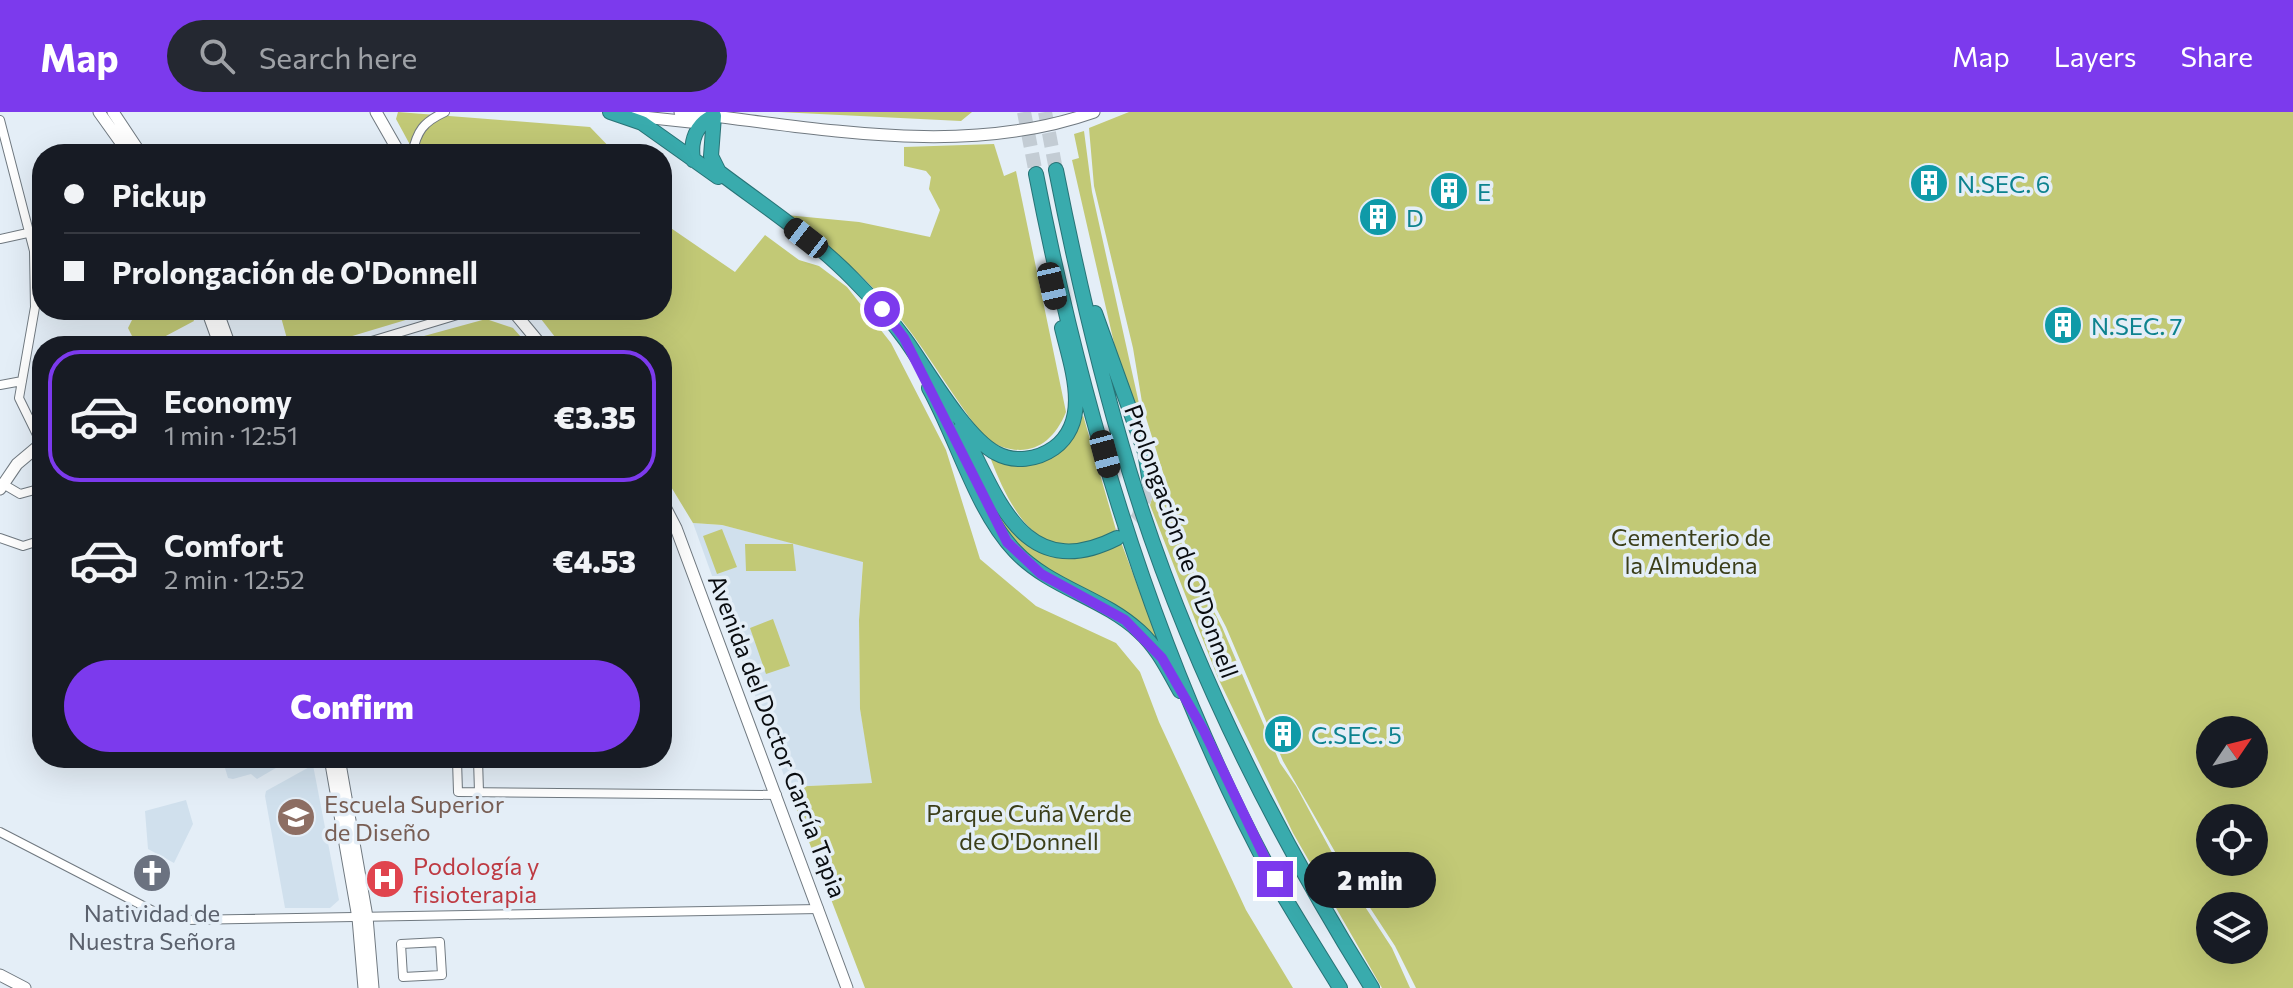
<!DOCTYPE html>
<meta charset="utf-8">
<style>
:root{--surface:#171b24;--page:#242831;--text:#f1f3f6;--muted:#9ea1a6;--line:#363941;--accent:#7c3aed}
body{margin:0;font-family:Commissioner,sans-serif;background:var(--page);color:var(--text);height:100vh;display:flex;flex-direction:column;font-size:30px;white-space:nowrap}
*{box-sizing:border-box;margin:0}
p{font-size:26px;color:var(--muted)}
.icon{flex:none;width:44px;height:44px;fill:none;stroke:currentColor;stroke-width:2;stroke-linecap:round;stroke-linejoin:round}
.map{position:relative;flex:1;overflow:hidden}
.sheet{position:absolute;left:32px;top:224px;width:640px;height:432px;display:flex;flex-direction:column;background:var(--surface);border-radius:32px;box-shadow:0 8px 32px #0002}
.sheet>*{flex:none}
.guide{position:absolute;left:32px;top:32px;width:640px;height:176px;border-radius:32px;box-shadow:0 8px 32px #0002;display:grid;align-content:center;height:176px;padding:0 32px;background:var(--surface)}
.needle{width:52px;rotate:55deg}
.buttons{position:absolute;left:2196px;top:604px;display:grid;gap:16px}
.buttons a{display:grid;place-items:center;width:72px;height:72px;border-radius:50%;background:var(--surface);box-shadow:0 8px 32px #0002;font-size:40px}
.end{position:absolute;width:36px;height:36px;margin:-18px;border:10px solid #7c3aed;background:#fff;box-shadow:0 0 0 4px #fff}
.from{border-radius:50%}
.bubble{position:absolute;height:56px;border-radius:28px;background:var(--surface);box-shadow:0 8px 32px #0002;font-size:26px;font-weight:800;line-height:56px;text-align:center}
.car{position:absolute;width:24px;height:48px;margin:-24px -12px;border-radius:10px;box-shadow:0 0 6px 2px #0007;background:linear-gradient(#222 24%,#8ab4d8 0 40%,#222 0 76%,#8ab4d8 0 86%,#222 0)}
.guide b{display:flex;align-items:center;gap:28px;height:76px;font-size:30px}
.guide b+b{border-top:2px solid var(--line)}
.guide i{width:20px;height:20px;background:var(--text)}
ul{padding:14px 0 0;list-style:none}
li{display:flex;align-items:center;gap:24px;height:132px;margin:0 16px 12px;padding:0 16px;border:4px solid transparent;border-radius:32px}
li div{flex:1}
li b{display:block;font-size:30px}
li em{font-style:normal;font-weight:800}
li.active{border-color:var(--accent)}
li>.icon{width:72px;height:72px;stroke-width:1.5}
.primary-button{display:flex;gap:16px;margin-top:auto;padding:16px 32px}
.primary-button a{flex:1;height:92px;border-radius:48px;background:var(--accent);color:#fff;font-size:32px;font-weight:800;line-height:92px;text-align:center}
header{display:flex;align-items:center;gap:48px;box-sizing:border-box;height:112px;padding:0 40px;background:var(--accent);color:#fff}
header strong{font-size:38px}
nav{display:flex;gap:44px;margin-inline-start:auto;font-size:28px}
.search{width:560px;height:72px;background:var(--page);display:flex;align-items:center;gap:20px;box-sizing:border-box;padding:0 28px;border-radius:44px;color:var(--muted);font-size:30px}
.map>svg:first-child{display:block}
</style>
<header>
<strong>Map</strong>
<div class="search"><svg class="icon" aria-label="search" viewBox="0 0 24 24"><circle cx="10" cy="10" r="6"/><path d="M15 15l6 6"/></svg>Search here</div>
<nav><a>Map</a><a>Layers</a><a>Share</a></nav>
</header>
<div class="map">
<svg width="2293" height="876" viewBox="0 0 2293 876">
<rect width="100%" height="100%" fill="#e4eef7"/>
<path fill="#d0e0ed" d="M693,411L722,413L863,449L859,508L860,597L873,671L788,675Z
M222,646H293L257,667L251,662L233,667L228,666Z
M313,653L339,788L330,796H285L265,684L266,679Z
M186,688L193,712L174,751L148,737L145,699Z"/>
<path fill="#c2c976" fill-rule="evenodd" d="M398,0L590,15L616,42H415L396,7Z
M779,0H972L961,9Z
M1129,0H2293V876H1416L1395,834L1346,759L1283,649L1226,515L1189,444L1143,296L1133,236L1094,74L1089,16ZM2210,618H2254V662H2210ZM2210,706H2254V750H2210ZM2210,794H2254V838H2210Z
M1084,19L1092,80L1140,296L1186,445L1222,515L1280,651L1296,674L1343,761L1392,836L1410,876H1382L1293,721L1218,566L1150,393L1156,373L1117,244L1072,48L1079,46L1074,22Z
M994,32L1004,64L1016,59L1066,300C1051,337 1022,349 986,327C955,289 931,245 900,206C867,165 828,134 786,103L859,110L930,125L940,98L929,77L931,65L926,59L904,54V35Z
M662,110L735,160L765,123L799,148L819,154L847,175L891,231L946,338L980,447L1036,494L1116,531L1140,560L1159,610L1246,798L1293,876H865L788,675L872,671L860,597L859,508L863,450L722,413L693,411L662,360V234H562L534,198H662Z
M137,198H190L194,209L147,234H137L128,216Z
M279,198H439L319,234H289Z
M486,207L513,216L529,234H426L424,224Z
M1083,303L1116,418C1045,462 1013,405 990,345C1032,364 1067,343 1083,303Z
M955,319L1037,438C1067,451 1093,447 1121,430L1159,531L1032,449L1009,427Z
M722,417L737,455L717,462L703,424Z
M745,432H793L796,459H746Z
M773,507L790,554L766,562L750,516Z"/>
<g fill="none" stroke-linecap="round" stroke-linejoin="round">
<path stroke="#c3ccd4" stroke-width="14" stroke-dasharray="14 7" stroke-linecap="butt" d="M1024,0L1036,62
M1045,0L1056,58
M1120,423L1138,406L1150,371"/>
<defs>
<path id="street" d="M0,8L34,139L35,195L19,286L41,331
M412,42C417,19 423,10 445,0
M0,127L32,120
M355,234L474,198
M0,273L22,269
M3,372L20,382L42,376
M0,426L23,434L42,428
M479,680L478,647L457,648L458,680L777,683
M0,720L155,800L186,808L819,797
M440,830L442,863L403,865L401,832Z"/>
<path id="secondary" d="M99,0L129,42
M113,0L141,42
M376,0L400,42
M680,0C816,15 961,47 1094,0
M634,4L709,12
M207,198L220,234
M217,198L230,234
M512,198L542,234
M0,377L17,352L42,331
M662,389L676,416L847,876
M330,646L358,806L364,876
M339,646L367,805L373,876
M0,863L25,876"/>
<path id="highway" d="M610,0L642,11L718,65
M714,4L711,44L719,60C764,94 813,126 853,167C872,186 889,205 905,227C926,256 965,325 996,341C1014,351 1037,348 1054,336C1092,308 1071,254 1062,216
M693,48C690,29 696,12 714,4
M1056,58C1076,159 1099,259 1129,358C1184,540 1271,714 1372,876
M1036,62C1083,303 1156,550 1274,767C1295,804 1318,840 1340,876
M1095,201L1145,340L1150,371
M929,276C957,326 976,398 1015,439C1050,476 1102,485 1139,519C1158,536 1168,558 1180,579
M961,316C997,383 1022,474 1117,426"/>
</defs>
<use href="#street" stroke="#707980" stroke-width="10"/>
<use href="#secondary" stroke="#707980" stroke-width="13"/>
<use href="#highway" stroke="#287376" stroke-width="16"/>
<use href="#street" stroke="#fff" stroke-width="8"/>
<use href="#secondary" stroke="#fff" stroke-width="11"/>
<use href="#highway" stroke="#39abad" stroke-width="14"/>
</g>
<g fill="none" stroke-linecap="round" stroke-linejoin="round">
<path stroke="#7c3aed" stroke-width="10" d="M882,197L904,226L1007,430L1041,462L1125,508L1162,546L1204,619L1275,767"/>
</g>
<defs>
<symbol id="building-disc" viewBox="-11 -11 22 22"><circle r="9.5" fill="#0f9aa8" stroke="#e4eef7"/><path d="M-4-6H4V6H1V3H-1V6H-4ZM-2.5-4.3h1.7v1.8h-1.7ZM.8-4.3h1.7v1.8H.8ZM-2.5-1h1.7V.8h-1.7ZM.8-1h1.7V.8H.8Z" fill="#fff"/></symbol>
<symbol id="university-disc" viewBox="-11 -11 22 22"><circle r="9.5" fill="#8d6e63" stroke="#e4eef7"/><path d="M0-5L7-2L0 1L-7-2ZM-4 1L0 2.5L4 1V4Q0 6-4 4Z" fill="#fff"/></symbol>
<symbol id="church-disc" viewBox="-11 -11 22 22"><circle r="9.5" fill="#6b7280" stroke="#e4eef7"/><path d="M-1.2-6h2.4v3.5h3.3v2.4h-3.3V6h-2.4V-.1h-3.3v-2.4h3.3Z" fill="#fff"/></symbol>
<symbol id="hospital-disc" viewBox="-11 -11 22 22"><circle r="9.5" fill="#e0444e" stroke="#e4eef7"/><path d="M-5-5h3v3.5h4V-5h3V5h-3V1.5h-4V5h-3Z" fill="#fff"/></symbol>
</defs>
<g fill-rule="evenodd">
<use href="#building-disc" x="1907" y="49" width="44" height="44"/>
<use href="#building-disc" x="1427" y="57" width="44" height="44"/>
<use href="#building-disc" x="1356" y="83" width="44" height="44"/>
<use href="#building-disc" x="2041" y="191" width="44" height="44"/>
<use href="#building-disc" x="1261" y="600" width="44" height="44"/>
<use href="#university-disc" x="274" y="683" width="44" height="44"/>
<use href="#church-disc" x="130" y="739" width="44" height="44"/>
<use href="#hospital-disc" x="363" y="745" width="44" height="44"/>
</g>
<g text-anchor="middle" dominant-baseline="central" stroke-width="7" stroke-linejoin="round" paint-order="stroke">
<g font-size="24" fill="#0d838f" stroke="#e4eef7" text-anchor="start">
<text x="1957" y="71">N.SEC. 6</text>
<text x="1477" y="79">E</text>
<text x="1406" y="105">D</text>
<text x="2091" y="213">N.SEC. 7</text>
<text x="1311" y="622">C.SEC. 5</text>
</g>
<g font-size="24" fill="#3b3e19" stroke="#e4eef7">
<text x="1691" y="424">Cementerio de<tspan x="1691" dy="28">la Almudena</tspan></text>
<text x="1029" y="700">Parque Cuña Verde<tspan x="1029" dy="28">de O'Donnell</tspan></text>
</g>
<g font-size="24" fill="#090c0f" stroke="#e4eef7">
<text transform="translate(1182 429) rotate(70)">Prolongación de O'Donnell</text>
<text transform="translate(778 624) rotate(69)">Avenida del Doctor García Tapia</text>
</g>
<g font-size="24" fill="#785e54" stroke="#e4eef7" text-anchor="start">
<text x="324" y="691">Escuela Superior<tspan x="324" dy="28">de Diseño</tspan></text>
</g>
<g font-size="24" fill="#be3a42" stroke="#e4eef7" text-anchor="start">
<text x="413" y="753">Podología y<tspan x="413" dy="28">fisioterapia</tspan></text>
</g>
<g font-size="24" fill="#5b616d" stroke="#e4eef7">
<text x="152" y="800">Natividad de<tspan x="152" dy="28">Nuestra Señora</tspan></text>
</g>
</g>
</svg>
<div class="buttons">
<a><svg class="needle" viewBox="-14 -14 28 28"><path d="M0-13l5 13h-10z" fill="#e53935"/><path d="M0 13l5-13h-10z" fill="#9ea1a6"/></svg></a>
<a><svg class="icon" aria-label="locate" viewBox="0 0 24 24"><circle cx="12" cy="12" r="6"/><path d="M12 2v4M12 18v4M2 12h4M18 12h4"/></svg></a>
<a><svg class="icon" aria-label="layers" viewBox="0 0 24 24"><path d="M12 4l9 5-9 5-9-5zM3 14l9 5 9-5"/></svg></a>
</div>
<i class="end from" style="left:882px;top:197px"></i>
<i class="end" style="left:1275px;top:767px"></i>
<div class="bubble" style="left:1304px;top:740px;width:132px">2 min</div>
<i class="car" style="left:806px;top:126px;rotate:308deg"></i>
<i class="car" style="left:1052px;top:174px;rotate:167deg"></i>
<i class="car" style="left:1105px;top:342px;rotate:165deg"></i>
<div class="guide">
<b><i class="from"></i>Pickup</b>
<b><i></i>Prolongación de O'Donnell</b>
</div>
<section class="sheet">
<ul>
<li class="active"><svg class="icon" aria-label="car" viewBox="0 0 24 24"><path d="M5 17H2v-5l4-1 3-4h7l3 4 3 1v5h-3M9 17h6M6 11h13"/><circle cx="7" cy="17" r="2"/><circle cx="17" cy="17" r="2"/></svg><div><b>Economy</b><p>1 min · 12:51</p></div><em>€3.35</em></li>
<li><svg class="icon" aria-label="car" viewBox="0 0 24 24"><path d="M5 17H2v-5l4-1 3-4h7l3 4 3 1v5h-3M9 17h6M6 11h13"/><circle cx="7" cy="17" r="2"/><circle cx="17" cy="17" r="2"/></svg><div><b>Comfort</b><p>2 min · 12:52</p></div><em>€4.53</em></li>
</ul>
<div class="primary-button"><a>Confirm</a></div>
</section>
</div>
